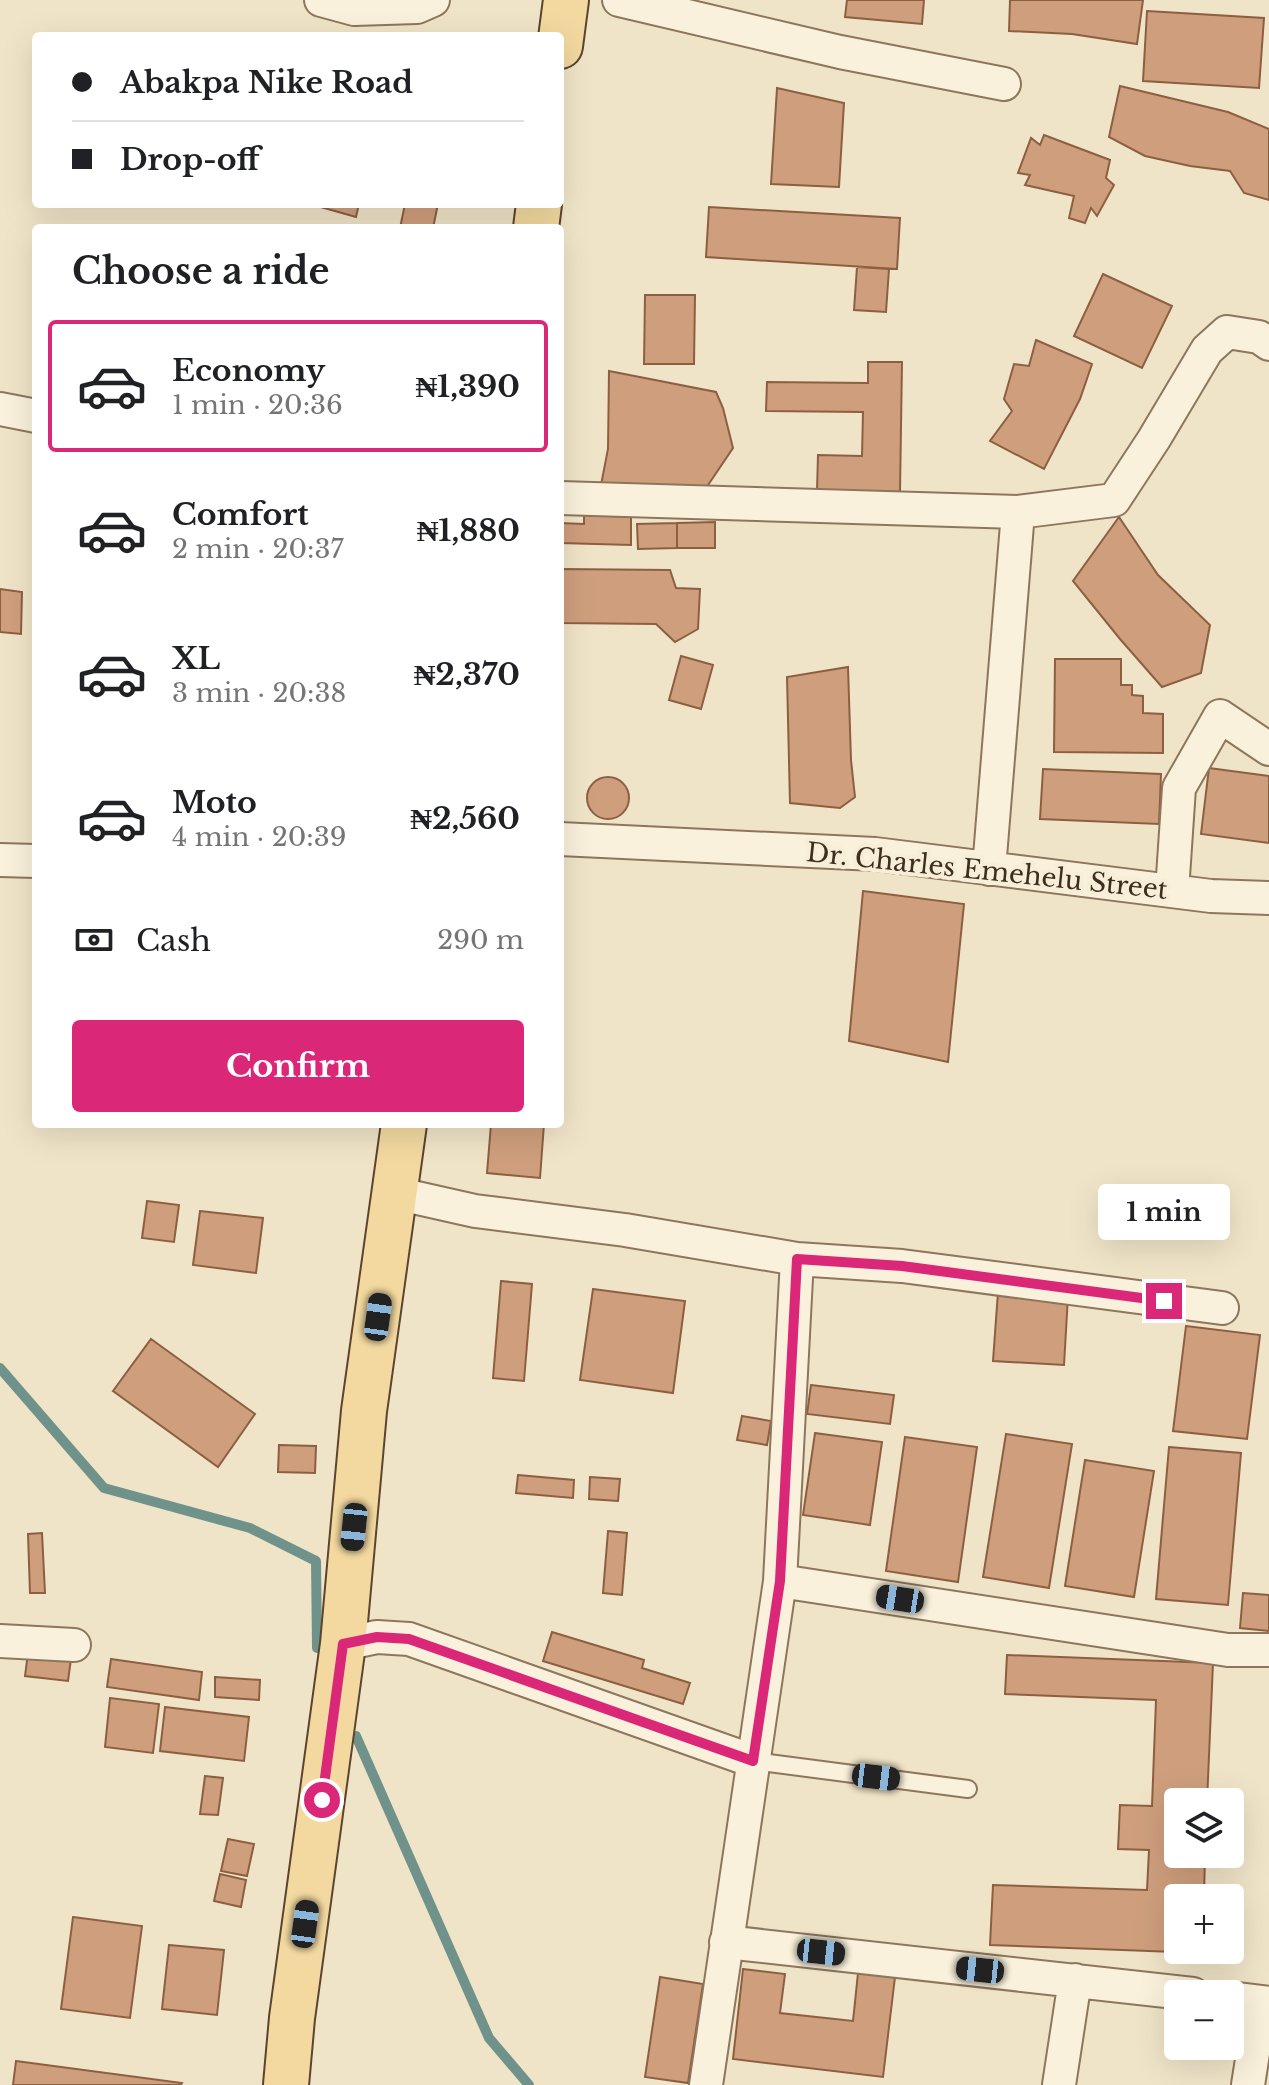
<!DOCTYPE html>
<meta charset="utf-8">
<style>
:root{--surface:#fff;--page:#f6f6f6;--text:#202124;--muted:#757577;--line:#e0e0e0;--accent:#db2777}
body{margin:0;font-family:"Libre Baskerville",serif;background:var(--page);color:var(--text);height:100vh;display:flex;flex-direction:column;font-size:30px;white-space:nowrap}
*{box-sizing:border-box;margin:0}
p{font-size:26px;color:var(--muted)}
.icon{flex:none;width:44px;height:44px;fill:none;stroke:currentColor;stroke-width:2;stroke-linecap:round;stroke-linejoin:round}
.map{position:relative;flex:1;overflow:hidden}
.drawer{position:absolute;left:32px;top:224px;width:532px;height:904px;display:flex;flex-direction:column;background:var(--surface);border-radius:8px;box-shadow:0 8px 32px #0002}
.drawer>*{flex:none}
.guide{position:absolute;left:32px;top:32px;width:532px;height:176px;border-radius:8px;box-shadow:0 8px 32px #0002;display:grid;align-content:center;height:176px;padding:0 40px;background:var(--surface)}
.buttons{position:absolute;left:1164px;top:1788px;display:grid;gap:16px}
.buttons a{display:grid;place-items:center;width:80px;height:80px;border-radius:8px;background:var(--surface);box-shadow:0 8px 32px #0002;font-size:40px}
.end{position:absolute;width:36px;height:36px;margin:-18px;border:10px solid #db2777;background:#fff;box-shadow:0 0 0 4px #fff}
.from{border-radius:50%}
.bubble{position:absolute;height:56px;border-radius:8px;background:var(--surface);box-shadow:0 8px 32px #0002;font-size:26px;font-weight:700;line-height:56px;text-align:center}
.car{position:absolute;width:24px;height:48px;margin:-24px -12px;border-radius:10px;box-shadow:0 0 6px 2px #0007;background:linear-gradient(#222 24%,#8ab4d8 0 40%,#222 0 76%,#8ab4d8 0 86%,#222 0)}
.guide b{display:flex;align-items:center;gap:28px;height:76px;font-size:30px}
.guide b+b{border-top:2px solid var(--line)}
.guide i{width:20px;height:20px;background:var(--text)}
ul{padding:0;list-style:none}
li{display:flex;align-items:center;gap:24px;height:132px;margin:0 16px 12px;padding:0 24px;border:4px solid transparent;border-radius:8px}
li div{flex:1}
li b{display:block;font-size:30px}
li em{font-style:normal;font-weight:700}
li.current{border-color:var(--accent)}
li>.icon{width:72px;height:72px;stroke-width:1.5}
h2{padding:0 40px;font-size:36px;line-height:96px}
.pay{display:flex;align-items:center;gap:20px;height:88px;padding:0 40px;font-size:30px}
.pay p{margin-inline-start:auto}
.action{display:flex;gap:16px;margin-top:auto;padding:16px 40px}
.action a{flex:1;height:92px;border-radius:8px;background:var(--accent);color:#fff;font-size:32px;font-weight:700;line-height:92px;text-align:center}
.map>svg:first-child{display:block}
</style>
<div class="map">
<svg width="1269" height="2085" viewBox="0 0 1269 2085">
<rect width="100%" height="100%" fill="#f0e4c8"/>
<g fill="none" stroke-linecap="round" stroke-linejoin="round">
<path stroke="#6f938a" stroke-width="10" d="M0,1368L104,1488L250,1528L316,1561L317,1648
M356,1736L489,2038L529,2085"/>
</g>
<path fill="#cf9f7d" stroke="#8d5f41" stroke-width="2" d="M847,0H924L922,24L845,17Z
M1010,0H1143L1137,44L1072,34L1009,31Z
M1147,11L1264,18L1259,88L1143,81Z
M1120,86L1228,112L1269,129V200L1244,193L1230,171L1190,166L1145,156L1109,137Z
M777,88L844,103L839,187L771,184Z
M1044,135L1110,160L1106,178L1114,185L1097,216L1091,208L1085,223L1069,218L1074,196L1025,185L1030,175L1018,173L1031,138L1040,145Z
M310,204H359L356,217Z
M405,204H438L433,228H400Z
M709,207L900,218L897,269L706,257Z
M857,267L889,269L886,312L854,310Z
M1103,274L1172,306L1142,368L1074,336Z
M645,295H695L694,364H644Z
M1036,340L1092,364L1080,399L1044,469L990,441L1012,411L1004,399L1014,364L1029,366Z
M868,362H902L900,492L817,491L818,455L862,456L863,412L766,411L767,382L868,383Z
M609,371L716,392L723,408L733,448L706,488L600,490L608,449Z
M584,515L631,517V545L560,543V523L584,524Z
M1119,517L1158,575L1210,625L1201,673L1162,687L1120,639L1073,581Z
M715,522V548H677V523Z
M677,523V548L638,549L637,524Z
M560,569L670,570L676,588L700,589L698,629L675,642L656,624L560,623Z
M0,589L22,592L21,634L0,632Z
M681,656L713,665L701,709L669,700Z
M1055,659H1121V685H1132V695L1143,696V713L1163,714V753L1054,752Z
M848,667L851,760L855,797L840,808L790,803L787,677Z
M1209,768L1269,776V843L1201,834Z
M1043,769L1161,774L1159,824L1040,819Z
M587 798a21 21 0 1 1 42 0a21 21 0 1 1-42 0Z
M863,891L964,904L948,1062L849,1041Z
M491,1124H544L540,1178L487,1173Z
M147,1201L179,1205L174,1242L142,1238Z
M200,1211L263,1218L256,1273L193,1265Z
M501,1281L532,1284L524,1381L493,1378Z
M593,1289L685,1301L673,1393L580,1380Z
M998,1292L1068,1296L1064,1365L993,1361Z
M1186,1326L1260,1335L1247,1439L1173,1431Z
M151,1339L255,1414L218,1467L113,1391Z
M811,1385L894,1395L890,1424L807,1414Z
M742,1416L771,1421L767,1445L737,1440Z
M815,1433L882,1442L870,1525L803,1515Z
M1006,1434L1072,1444L1049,1588L983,1577Z
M905,1437L977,1447L958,1582L886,1571Z
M279,1445L316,1446L315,1473L278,1472Z
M1169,1447L1241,1453L1228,1605L1156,1599Z
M1085,1460L1154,1471L1134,1597L1065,1586Z
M518,1475L574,1480L573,1498L516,1493Z
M590,1477L620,1479L618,1501L589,1499Z
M608,1531L627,1533L622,1595L603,1593Z
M42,1533L45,1593H30L28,1534Z
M1243,1593L1269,1595V1631L1240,1628Z
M552,1632L644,1660L642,1668L690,1683L683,1704L543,1661Z
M28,1653L71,1659L68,1681L25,1676Z
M1007,1655L1213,1663L1207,1802H1178V1854H1205L1204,1898H1178V1950H1202L1201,1953L990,1945L993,1885L1147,1890L1149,1850L1118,1849L1120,1805L1152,1806L1156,1700L1005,1694Z
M111,1659L202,1672L199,1700L107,1687Z
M215,1677L260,1680L259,1700L215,1697Z
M110,1698L159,1704L153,1753L105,1747Z
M165,1707L249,1717L244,1761L160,1751Z
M205,1776L223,1778L218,1815L200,1814Z
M228,1839L254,1844L247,1876L221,1871Z
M220,1874L246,1880L241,1907L214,1901Z
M73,1917L142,1926L130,2018L61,2009Z
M169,1945L224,1950L217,2015L162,2009Z
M743,1969L785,1974L780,2013L853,2021L858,1973L895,1977L883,2077L733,2059Z
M660,1977L703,1984L688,2083L645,2077Z
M16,2061L182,2083L181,2085H13Z"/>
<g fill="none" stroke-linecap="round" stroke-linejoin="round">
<defs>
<path id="lane" d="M753,1761L968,1789"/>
<path id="street" d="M321,0L354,9L417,7L433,0
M619,0L840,52L1004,84
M0,409L36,416
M560,498L1018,512L1114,500L1154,439L1207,350L1227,332L1259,337L1269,344
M560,839L875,854L1211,896L1269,898
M0,860L36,861
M989,869L1018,512
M1172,891L1179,788L1220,716L1269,749
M395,1193L475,1211L625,1230L797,1259L902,1266L1222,1308
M780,1581L1228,1650H1269
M0,1641L74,1645
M343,1644L377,1637L409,1639L753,1761
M726,1942L1193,1994
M1230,1998L1269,2003
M706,2085L780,1581L797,1259
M1059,2085L1075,1980
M1248,2085L1261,2002"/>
<path id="primary" d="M560,46L566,0
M536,228L539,204
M286,2085L292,2018L343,1644L364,1411L404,1124"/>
</defs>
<use href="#lane" stroke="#8d765c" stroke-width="20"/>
<use href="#street" stroke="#8d765c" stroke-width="36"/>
<use href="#primary" stroke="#5b4430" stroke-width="48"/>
<use href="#lane" stroke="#faf1dc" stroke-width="16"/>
<use href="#street" stroke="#faf1dc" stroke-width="32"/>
<use href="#primary" stroke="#f3d9a0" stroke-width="44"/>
</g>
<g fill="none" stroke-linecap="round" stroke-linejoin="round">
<path stroke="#db2777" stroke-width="10" d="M322,1800L343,1644L377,1637L409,1639L753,1761L780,1581L797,1259L902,1266L1164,1301"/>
</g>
<g text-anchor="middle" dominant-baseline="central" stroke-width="8" stroke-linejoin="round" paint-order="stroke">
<g font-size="26" fill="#3d2e20" stroke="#f7eed8">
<text transform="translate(987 871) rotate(6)">Dr. Charles Emehelu Street</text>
</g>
</g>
</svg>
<div class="buttons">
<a><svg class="icon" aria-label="layers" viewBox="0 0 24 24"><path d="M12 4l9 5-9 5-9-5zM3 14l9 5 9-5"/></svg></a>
<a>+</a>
<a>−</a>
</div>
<i class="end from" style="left:322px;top:1800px"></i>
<i class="end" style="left:1164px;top:1301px"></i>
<div class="bubble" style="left:1098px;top:1184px;width:132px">1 min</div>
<i class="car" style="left:378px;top:1317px;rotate:8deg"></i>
<i class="car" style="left:354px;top:1527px;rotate:186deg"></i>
<i class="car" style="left:900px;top:1599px;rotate:279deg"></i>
<i class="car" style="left:876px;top:1777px;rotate:97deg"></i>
<i class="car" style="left:305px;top:1924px;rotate:8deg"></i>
<i class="car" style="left:821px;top:1952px;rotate:96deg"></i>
<i class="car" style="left:980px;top:1970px;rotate:276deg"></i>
<div class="guide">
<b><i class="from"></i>Abakpa Nike Road</b>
<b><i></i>Drop-off</b>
</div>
<section class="drawer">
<h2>Choose a ride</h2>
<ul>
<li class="current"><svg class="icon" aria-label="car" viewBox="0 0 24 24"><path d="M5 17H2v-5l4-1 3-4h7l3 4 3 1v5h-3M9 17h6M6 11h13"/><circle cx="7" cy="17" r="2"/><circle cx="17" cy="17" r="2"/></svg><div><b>Economy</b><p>1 min · 20:36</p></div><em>₦1,390</em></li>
<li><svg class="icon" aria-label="car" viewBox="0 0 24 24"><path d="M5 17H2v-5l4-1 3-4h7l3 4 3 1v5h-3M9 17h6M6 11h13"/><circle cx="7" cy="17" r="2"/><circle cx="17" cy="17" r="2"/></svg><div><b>Comfort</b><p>2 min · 20:37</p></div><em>₦1,880</em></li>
<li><svg class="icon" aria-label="car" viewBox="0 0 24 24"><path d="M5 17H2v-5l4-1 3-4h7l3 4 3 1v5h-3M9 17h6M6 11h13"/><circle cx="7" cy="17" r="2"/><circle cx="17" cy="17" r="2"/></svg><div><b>XL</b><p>3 min · 20:38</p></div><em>₦2,370</em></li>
<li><svg class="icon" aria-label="car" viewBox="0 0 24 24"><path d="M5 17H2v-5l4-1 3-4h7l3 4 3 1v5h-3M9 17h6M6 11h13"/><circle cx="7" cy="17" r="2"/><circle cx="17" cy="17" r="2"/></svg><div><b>Moto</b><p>4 min · 20:39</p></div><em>₦2,560</em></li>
</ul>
<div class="pay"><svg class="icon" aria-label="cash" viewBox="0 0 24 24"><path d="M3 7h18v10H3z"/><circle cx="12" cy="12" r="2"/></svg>Cash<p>290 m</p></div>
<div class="action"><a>Confirm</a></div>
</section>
</div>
